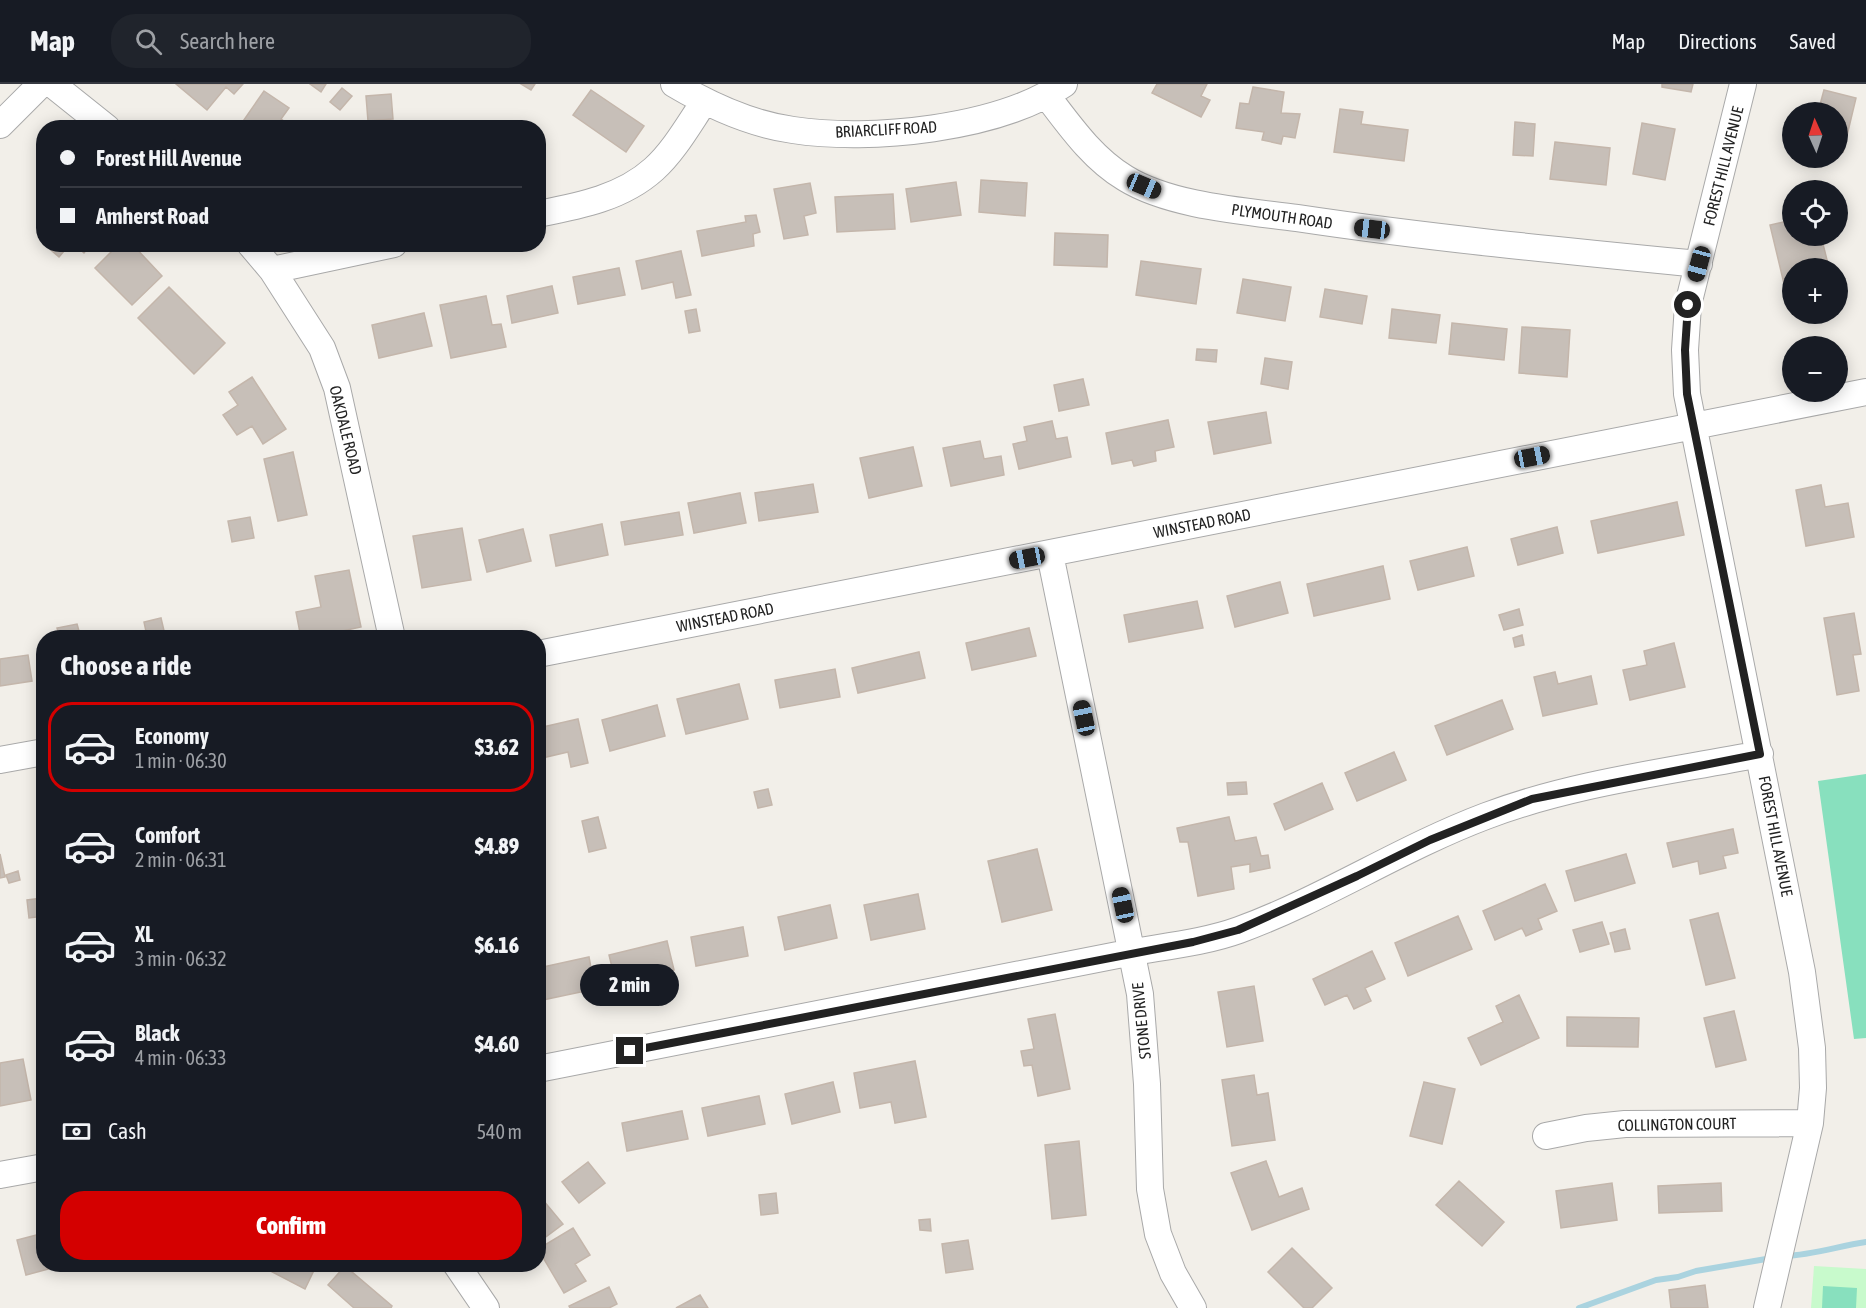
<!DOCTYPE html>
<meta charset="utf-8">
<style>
:root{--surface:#171b24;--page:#20242c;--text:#f1f3f6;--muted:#9ea1a6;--line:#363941;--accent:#d40000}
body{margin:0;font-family:"Asap Condensed",sans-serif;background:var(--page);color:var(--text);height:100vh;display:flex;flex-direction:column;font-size:22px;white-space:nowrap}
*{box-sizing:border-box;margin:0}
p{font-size:20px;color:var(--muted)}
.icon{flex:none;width:33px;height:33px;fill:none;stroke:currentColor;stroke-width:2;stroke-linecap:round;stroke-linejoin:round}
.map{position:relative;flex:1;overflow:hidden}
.side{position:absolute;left:36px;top:546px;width:510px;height:642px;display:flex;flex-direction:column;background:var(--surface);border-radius:24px;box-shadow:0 3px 15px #0003}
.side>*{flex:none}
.banner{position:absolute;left:36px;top:36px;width:510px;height:132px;border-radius:24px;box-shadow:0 3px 15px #0003;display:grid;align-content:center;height:132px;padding:0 24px;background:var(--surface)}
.needle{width:39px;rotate:357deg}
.tools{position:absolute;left:1782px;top:18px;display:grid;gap:12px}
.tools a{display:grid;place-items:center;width:66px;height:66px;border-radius:50%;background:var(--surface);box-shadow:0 3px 15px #0003;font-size:30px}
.end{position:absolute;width:27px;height:27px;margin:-14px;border:8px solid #222;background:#fff;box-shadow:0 0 0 3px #fff}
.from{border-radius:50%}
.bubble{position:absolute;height:42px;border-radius:21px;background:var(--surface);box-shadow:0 3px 15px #0003;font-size:20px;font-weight:800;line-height:42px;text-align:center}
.car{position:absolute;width:18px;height:36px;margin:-18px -9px;border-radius:8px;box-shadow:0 0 4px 2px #0007;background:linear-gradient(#222 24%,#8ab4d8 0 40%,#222 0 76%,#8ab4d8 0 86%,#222 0)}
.banner b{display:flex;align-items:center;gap:21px;height:57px;font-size:22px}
.banner b+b{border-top:2px solid var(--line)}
.banner i{width:15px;height:15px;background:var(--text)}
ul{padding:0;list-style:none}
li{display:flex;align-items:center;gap:18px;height:90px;margin:0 12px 9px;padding:0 12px;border:3px solid transparent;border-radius:24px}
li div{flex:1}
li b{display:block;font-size:22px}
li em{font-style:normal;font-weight:800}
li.on{border-color:var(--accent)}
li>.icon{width:54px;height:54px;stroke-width:1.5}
h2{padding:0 24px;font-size:27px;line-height:72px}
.pay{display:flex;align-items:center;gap:15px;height:66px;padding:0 24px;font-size:22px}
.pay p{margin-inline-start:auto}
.cta{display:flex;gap:12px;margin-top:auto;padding:12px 24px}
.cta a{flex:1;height:69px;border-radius:24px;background:var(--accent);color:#fff;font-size:24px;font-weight:800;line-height:69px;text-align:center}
header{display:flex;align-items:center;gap:36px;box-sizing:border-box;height:84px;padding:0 30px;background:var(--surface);border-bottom:2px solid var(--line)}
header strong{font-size:28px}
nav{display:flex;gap:33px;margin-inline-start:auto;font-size:21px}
.search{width:420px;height:54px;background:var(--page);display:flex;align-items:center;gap:15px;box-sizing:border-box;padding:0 21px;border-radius:24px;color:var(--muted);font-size:22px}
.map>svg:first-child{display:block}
</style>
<header>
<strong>Map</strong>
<div class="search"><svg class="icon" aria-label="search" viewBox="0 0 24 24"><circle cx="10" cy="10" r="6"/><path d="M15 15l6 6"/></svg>Search here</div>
<nav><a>Map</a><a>Directions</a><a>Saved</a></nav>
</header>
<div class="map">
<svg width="1866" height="1224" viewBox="0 0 1866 1224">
<rect width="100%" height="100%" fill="#f2efe9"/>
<path fill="#c8facc" d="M1814,1182L1866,1185V1224H1811Z"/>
<path fill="#88e0be" d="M1866,690V954L1854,955L1818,697Z
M1823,1202L1857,1204L1856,1224H1822Z"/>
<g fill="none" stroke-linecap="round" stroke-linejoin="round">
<path stroke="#aad3df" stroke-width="6" d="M1785,1172C1812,1171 1839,1162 1866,1158
M1579,1224L1656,1196L1678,1193L1696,1187L1772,1174"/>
</g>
<path fill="#c7bfb8" stroke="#c4b6ab" stroke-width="1.5" d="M176,0H243L234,10L226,3L207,26Z
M310,0H326L321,8Z
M521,0H535L531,6Z
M1157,0H1207L1201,12L1210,16L1201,33L1152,9Z
M1662,0H1693L1691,8L1662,3Z
M1253,3L1284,8L1281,29L1300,30L1295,54L1283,52L1281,60L1262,56L1264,48L1236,44L1240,19L1249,20Z
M342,4L352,12L340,26L330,18Z
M591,6L644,42L626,68L573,31Z
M1824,6L1856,14L1843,68L1838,67V28H1818Z
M264,7L289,24L281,35L294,44L239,43Z
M391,10L393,35L368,37L366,12Z
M1340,25L1363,28L1361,40L1408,46L1404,77L1334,68Z
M1515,38L1535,40L1533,72L1513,71Z
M1642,39L1675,45L1665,96L1633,90Z
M1555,58L1610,64L1606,101L1550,95Z
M981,96L1027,99L1025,132L979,128Z
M956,98L961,131L911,138L906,105Z
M810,99L816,129L804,132L808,151L784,155L774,105Z
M893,110L895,145L837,148L835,113Z
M756,131L760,148L753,150L754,162L702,172L697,147L746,138L745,132Z
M1792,136V152H1821L1829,184H1792V202L1785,204L1770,141Z
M1055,149L1108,151L1107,183L1054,181Z
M44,160H70L59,173Z
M74,160H91L84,169Z
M119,160H132L162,192L132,221L95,184Z
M681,167L691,211L676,214L673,198L642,205L636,177Z
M1141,177L1201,185L1196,220L1136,211Z
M619,184L625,211L578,220L573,193Z
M1243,195L1291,203L1285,237L1237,229Z
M552,202L558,229L512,239L507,212Z
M169,203L225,259L194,290L138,234Z
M1325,205L1367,212L1362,240L1320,233Z
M486,212L492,241L501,240L506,263L451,274L440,221Z
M696,225L700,247L689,249L685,227Z
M1392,225L1440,231L1436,259L1389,254Z
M424,229L432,262L379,274L372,241Z
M1452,239L1507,245L1504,276L1449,270Z
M1522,243L1570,246L1567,293L1519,289Z
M1197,265L1217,266L1216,278L1196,276Z
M1265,274L1292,278L1288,305L1261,300Z
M252,293L286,345L263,360L252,342L237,351L223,331L238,321L229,308Z
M1083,295L1089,321L1059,327L1054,301Z
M1266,328L1271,359L1214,370L1208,338Z
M1168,336L1174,363L1155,367L1156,377L1134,382L1132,376L1112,380L1106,349Z
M1052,337L1056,355L1067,353L1071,373L1019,385L1013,360L1027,357L1024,343Z
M980,357L984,375L1001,372L1004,391L951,402L943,364Z
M913,363L922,402L869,414L860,374Z
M293,368L307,431L278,437L264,375Z
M813,400L818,428L759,437L755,409Z
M1821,401L1825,423L1848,419L1854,453L1806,462L1796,406Z
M740,409L746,439L694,449L688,419Z
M1677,418L1684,451L1598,469L1591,437Z
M679,428L683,451L625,461L621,438Z
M250,433L254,454L232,458L228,437Z
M602,440L608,471L556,482L550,451Z
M1557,443L1563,469L1518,481L1511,455Z
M462,444L471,496L422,504L413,452Z
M523,445L531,477L487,488L479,456Z
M1467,463L1474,492L1418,506L1410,477Z
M1383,482L1390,515L1314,532L1307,500Z
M349,486L361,543L310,554H301L296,528L321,523L315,492Z
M1280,498L1288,529L1235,543L1227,512Z
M1197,517L1203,544L1129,558L1124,531Z
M1519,525L1523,541L1504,546L1499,531Z
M1854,529L1861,570L1853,571L1859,607L1837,611L1824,534Z
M161,534L165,551L179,547L181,554H142L147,552L144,538Z
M77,540L81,554H60L57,544Z
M1029,544L1036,572L972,586L966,559Z
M1522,551L1524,561L1515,563L1513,554Z
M1674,559L1685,603L1630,616L1623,586L1647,581L1644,567Z
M44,564V586L39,565Z
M919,568L925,594L858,609L852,584Z
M28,571L32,597L0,602V575Z
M835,585L840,613L780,624L775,596Z
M1555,588L1558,600L1591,592L1597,620L1543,632L1534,593Z
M739,600L748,635L686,650L677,615Z
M1502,616L1513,645L1447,671L1435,642Z
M657,621L665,652L610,667L602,636Z
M578,635L588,679L571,683L568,668L538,675V644Z
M1394,668L1406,696L1357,717L1345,689Z
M1246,698L1247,710L1228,711L1227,699Z
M1322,699L1333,725L1285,746L1274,720Z
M768,705L772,721L758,724L754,708Z
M598,733L606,764L589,768L582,737Z
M1229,733L1235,757L1256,753L1261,772L1268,771L1270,784L1250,788V780L1231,783L1234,805L1198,812L1188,758H1180L1177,744Z
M1733,745L1738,769L1723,772L1726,784L1700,790L1698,777L1673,783L1667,759Z
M1037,765L1052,826L1002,838L988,777Z
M0,770L5,793L0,794Z
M1626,770L1635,799L1575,817L1566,787Z
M18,787L20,796L9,799L6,791Z
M1545,800L1557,827L1538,835L1542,845L1526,852L1522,844L1495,856L1483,827Z
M918,810L925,845L871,856L864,821Z
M42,814L44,832L29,834L27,816Z
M830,821L837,854L785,866L778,833Z
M1718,829L1735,894L1706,901L1690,836Z
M1458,832L1472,865L1408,892L1395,859Z
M1602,838L1609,860L1580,868L1573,846Z
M743,843L748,872L696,882L691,853Z
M1625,845L1630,865L1615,868L1610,849Z
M667,857L674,886L616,899L609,871Z
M1372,867L1385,895L1365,904L1371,917L1354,925L1347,911L1325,921L1313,895Z
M589,873L595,905L538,917V884Z
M1254,902L1263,957L1227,963L1218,908Z
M1519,911L1539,954L1481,981L1468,954L1503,938L1496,922Z
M1734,927L1746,976L1716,983L1704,934Z
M1055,930L1070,1005L1038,1012L1032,981L1024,982L1021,967L1034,965L1028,935Z
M1567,933L1639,934L1638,963L1567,962Z
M23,975L31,1016L0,1022V979Z
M915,977L926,1033L895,1039L891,1018L860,1024L854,989Z
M1254,991L1257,1011L1268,1009L1275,1056L1232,1062L1222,996Z
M833,998L840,1028L792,1040L785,1010Z
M1424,998L1455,1005L1442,1060L1410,1052Z
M759,1012L765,1040L708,1052L702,1024Z
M682,1027L688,1055L627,1067L622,1039Z
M1079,1057L1086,1131L1052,1135L1045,1061Z
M1266,1077L1279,1113L1302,1104L1309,1125L1252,1146L1231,1089Z
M588,1078L605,1099L579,1119L562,1098Z
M1459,1097L1504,1138L1482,1162L1436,1121Z
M1612,1099L1617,1136L1561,1144L1556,1107Z
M1721,1099L1722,1127L1659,1129L1658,1102Z
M776,1109L778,1129L761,1131L759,1111Z
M538,1110L563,1140L539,1158L538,1157Z
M930,1135L931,1147L920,1146L919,1136Z
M573,1144L590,1171L575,1180L586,1197L564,1209L538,1165Z
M44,1149V1180H67L26,1191L17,1156Z
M968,1156L973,1185L946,1189L942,1160Z
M1292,1164L1332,1204L1312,1224H1304L1268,1188Z
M257,1180H317L305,1205Z
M345,1182L392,1222L391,1224H354L328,1201Z
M1705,1201L1708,1224H1671L1669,1206Z
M609,1203L617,1220L609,1224H570L569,1222Z
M700,1211L708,1224H676Z"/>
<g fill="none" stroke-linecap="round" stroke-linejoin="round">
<defs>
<path id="minor" d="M52,0L107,44
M674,0C711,22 750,40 793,46C870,58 999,45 1064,0
M1743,0L1688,221L1685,266L1687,310L1802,888L1812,964L1813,1004L1810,1039L1767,1224
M1047,12C1070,42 1092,74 1125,94C1170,122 1244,127 1297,134C1430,154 1565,167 1699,180
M0,41L41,0
M538,130C579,122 622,114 654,85C674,67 689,40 704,18
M250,160L272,186L322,264L337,304L392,554
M272,186L394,160
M1050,470L1140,910L1147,1000L1150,1105L1158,1150L1173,1189L1193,1224
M538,570L1866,308
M0,676L44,668
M538,985L1133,868C1168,862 1206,858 1239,846C1324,815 1401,764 1486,732C1573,699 1668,688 1760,670
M1546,1052L1586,1044L1625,1040L1810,1039
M0,1091L44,1083
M456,1180L486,1224"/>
</defs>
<use href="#minor" stroke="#a9a9a9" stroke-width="28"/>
<use href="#minor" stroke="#fff" stroke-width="26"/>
</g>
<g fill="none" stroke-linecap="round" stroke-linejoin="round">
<path stroke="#222" stroke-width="8" d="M630,967L1193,858L1238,846L1357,792L1430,756L1532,715L1760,670L1687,310L1685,266L1688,221"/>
</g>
<g text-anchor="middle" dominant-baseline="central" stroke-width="4.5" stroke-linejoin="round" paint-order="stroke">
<g font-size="16" fill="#222" stroke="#fff">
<text transform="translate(886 45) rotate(-3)">BRIARCLIFF ROAD</text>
<text transform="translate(1723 82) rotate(-76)">FOREST HILL AVENUE</text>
<text transform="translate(1282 132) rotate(8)">PLYMOUTH ROAD</text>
<text transform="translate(346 346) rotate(76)">OAKDALE ROAD</text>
<text transform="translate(1202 439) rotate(-11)">WINSTEAD ROAD</text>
<text transform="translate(725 533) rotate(-11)">WINSTEAD ROAD</text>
<text transform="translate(1776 752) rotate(79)">FOREST HILL AVENUE</text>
<text transform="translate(1141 937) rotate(-96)">STONE DRIVE</text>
<text transform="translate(1677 1040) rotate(-1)">COLLINGTON COURT</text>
</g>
</g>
</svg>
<div class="tools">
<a><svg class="needle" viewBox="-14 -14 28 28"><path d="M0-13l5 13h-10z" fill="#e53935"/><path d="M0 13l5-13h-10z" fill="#9ea1a6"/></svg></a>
<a><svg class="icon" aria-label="locate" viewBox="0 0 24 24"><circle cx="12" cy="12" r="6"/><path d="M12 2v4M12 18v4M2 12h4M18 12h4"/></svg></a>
<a>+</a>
<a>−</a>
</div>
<i class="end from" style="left:1688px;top:221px"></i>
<i class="end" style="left:630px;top:967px"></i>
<div class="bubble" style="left:580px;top:880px;width:99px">2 min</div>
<i class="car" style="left:1144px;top:102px;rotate:113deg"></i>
<i class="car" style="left:1372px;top:145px;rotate:277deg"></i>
<i class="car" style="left:1699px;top:180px;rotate:195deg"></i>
<i class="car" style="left:1532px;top:373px;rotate:79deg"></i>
<i class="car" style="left:1027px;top:474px;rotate:259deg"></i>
<i class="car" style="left:1084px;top:634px;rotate:348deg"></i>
<i class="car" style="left:1123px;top:821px;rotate:348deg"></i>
<div class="banner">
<b><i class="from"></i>Forest Hill Avenue</b>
<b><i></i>Amherst Road</b>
</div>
<section class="side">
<h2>Choose a ride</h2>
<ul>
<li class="on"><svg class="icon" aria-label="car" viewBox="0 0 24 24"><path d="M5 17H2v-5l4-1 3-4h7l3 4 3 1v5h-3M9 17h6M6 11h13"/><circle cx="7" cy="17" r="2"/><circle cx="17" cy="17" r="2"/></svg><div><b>Economy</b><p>1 min · 06:30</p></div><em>$3.62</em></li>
<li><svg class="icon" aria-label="car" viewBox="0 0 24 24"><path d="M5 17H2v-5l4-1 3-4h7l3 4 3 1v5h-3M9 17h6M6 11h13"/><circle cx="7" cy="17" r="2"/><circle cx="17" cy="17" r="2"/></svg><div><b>Comfort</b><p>2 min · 06:31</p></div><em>$4.89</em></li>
<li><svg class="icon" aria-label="car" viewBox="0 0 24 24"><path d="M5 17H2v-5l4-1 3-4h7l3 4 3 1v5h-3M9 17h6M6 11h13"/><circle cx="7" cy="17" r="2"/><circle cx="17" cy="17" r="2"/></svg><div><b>XL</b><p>3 min · 06:32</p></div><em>$6.16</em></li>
<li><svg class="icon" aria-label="car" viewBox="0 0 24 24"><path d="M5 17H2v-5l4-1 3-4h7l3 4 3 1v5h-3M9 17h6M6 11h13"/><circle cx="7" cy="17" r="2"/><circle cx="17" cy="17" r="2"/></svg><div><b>Black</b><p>4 min · 06:33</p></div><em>$4.60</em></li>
</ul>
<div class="pay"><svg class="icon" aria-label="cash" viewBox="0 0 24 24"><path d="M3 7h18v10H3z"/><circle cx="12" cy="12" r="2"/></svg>Cash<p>540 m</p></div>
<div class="cta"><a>Confirm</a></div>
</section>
</div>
